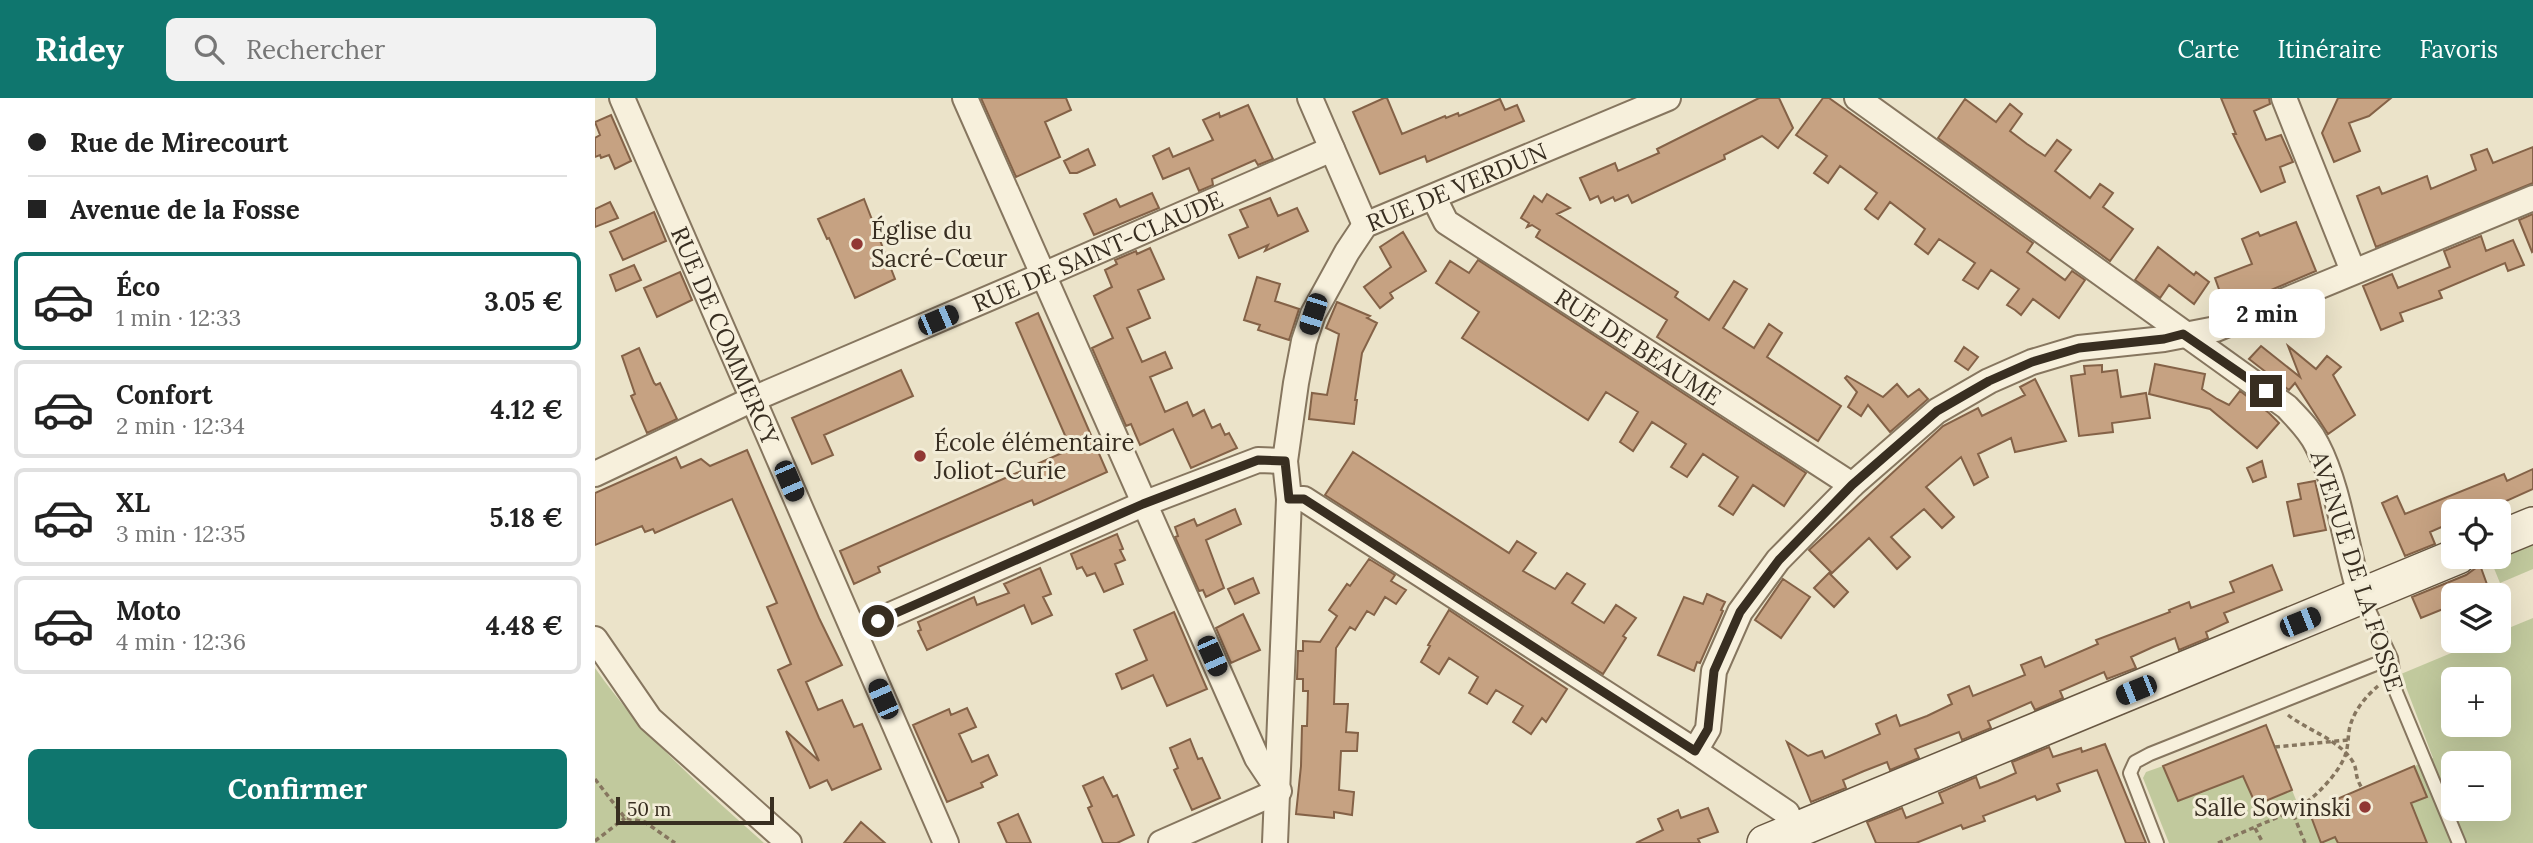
<!DOCTYPE html>
<html lang="fr">
<meta charset="utf-8">
<style>
:root{--surface:#fff;--page:#f2f2f2;--text:#222;--muted:#767676;--line:#e0e0e0;--accent:#0f766e}
body{margin:0;font-family:Lora,serif;background:var(--page);color:var(--text);height:100vh;display:flex;flex-direction:column;font-size:26px;white-space:nowrap}
*{box-sizing:border-box;margin:0}
p{font-size:23px;color:var(--muted)}
.icon{flex:none;width:38px;height:38px;fill:none;stroke:currentColor;stroke-width:2;stroke-linecap:round;stroke-linejoin:round}
.map{position:relative;flex:1;overflow:hidden}
.side{display:flex;flex-direction:column;background:var(--surface);width:595px}
.side>*{flex:none}
.banner{display:grid;align-content:center;height:154px;padding:0 28px;background:var(--surface)}
.fabs{position:absolute;left:1846px;top:401px;display:grid;gap:14px}
.fabs a{display:grid;place-items:center;width:70px;height:70px;border-radius:10px;background:var(--surface);box-shadow:0 7px 28px #0002;font-size:35px}
.scale{position:absolute;left:21px;bottom:18px;width:158px;box-sizing:border-box;padding-left:7px;border:4px solid #382e21;border-top:0;font-size:19px;line-height:24px;white-space:nowrap;color:#382e21;-webkit-text-stroke:5px #f3edd8;paint-order:stroke}
.end{position:absolute;width:32px;height:32px;margin:-16px;border:9px solid #382e21;background:#fff;box-shadow:0 0 0 4px #fff}
.from{border-radius:50%}
.bubble{position:absolute;height:49px;border-radius:10px;background:var(--surface);box-shadow:0 7px 28px #0002;font-size:23px;font-weight:700;line-height:49px;text-align:center}
.car{position:absolute;width:21px;height:42px;margin:-21px -10px;border-radius:9px;box-shadow:0 0 5px 2px #0007;background:linear-gradient(#222 24%,#8ab4d8 0 40%,#222 0 76%,#8ab4d8 0 86%,#222 0)}
.banner b{display:flex;align-items:center;gap:24px;height:66px;font-size:26px}
.banner b+b{border-top:2px solid var(--line)}
.banner i{width:18px;height:18px;background:var(--text)}
ul{padding:0;list-style:none}
li{display:flex;align-items:center;gap:21px;height:98px;margin:0 14px 10px;padding:0 14px;border:4px solid var(--line);border-radius:10px}
li div{flex:1}
li b{display:block;font-size:26px}
li em{font-style:normal;font-weight:700}
li.current{border-color:var(--accent)}
li>.icon{width:63px;height:63px;stroke-width:1.5}
.cta{display:flex;gap:14px;margin-top:auto;padding:14px 28px}
.cta a{flex:1;height:80px;border-radius:10px;background:var(--accent);color:#fff;font-size:28px;font-weight:700;line-height:80px;text-align:center}
header{display:flex;align-items:center;gap:42px;box-sizing:border-box;height:98px;padding:0 35px;background:var(--accent);color:#fff}
header strong{font-size:33px}
nav{display:flex;gap:38px;margin-inline-start:auto;font-size:24px}
.search{width:490px;height:63px;background:var(--page);display:flex;align-items:center;gap:18px;box-sizing:border-box;padding:0 24px;border-radius:10px;color:var(--muted);font-size:26px}
main{display:flex;flex:1;min-height:0}
.map>svg:first-child{display:block}
</style>
<header>
<strong>Ridey</strong>
<div class="search"><svg class="icon" aria-label="search" viewBox="0 0 24 24"><circle cx="10" cy="10" r="6"/><path d="M15 15l6 6"/></svg>Rechercher</div>
<nav><a>Carte</a><a>Itinéraire</a><a>Favoris</a></nav>
</header>
<main>
<section class="side">
<div class="banner">
<b><i class="from"></i>Rue de Mirecourt</b>
<b><i></i>Avenue de la Fosse</b>
</div>
<ul>
<li class="current"><svg class="icon" aria-label="car" viewBox="0 0 24 24"><path d="M5 17H2v-5l4-1 3-4h7l3 4 3 1v5h-3M9 17h6M6 11h13"/><circle cx="7" cy="17" r="2"/><circle cx="17" cy="17" r="2"/></svg><div><b>Éco</b><p>1 min · 12:33</p></div><em>3.05 €</em></li>
<li><svg class="icon" aria-label="car" viewBox="0 0 24 24"><path d="M5 17H2v-5l4-1 3-4h7l3 4 3 1v5h-3M9 17h6M6 11h13"/><circle cx="7" cy="17" r="2"/><circle cx="17" cy="17" r="2"/></svg><div><b>Confort</b><p>2 min · 12:34</p></div><em>4.12 €</em></li>
<li><svg class="icon" aria-label="car" viewBox="0 0 24 24"><path d="M5 17H2v-5l4-1 3-4h7l3 4 3 1v5h-3M9 17h6M6 11h13"/><circle cx="7" cy="17" r="2"/><circle cx="17" cy="17" r="2"/></svg><div><b>XL</b><p>3 min · 12:35</p></div><em>5.18 €</em></li>
<li><svg class="icon" aria-label="car" viewBox="0 0 24 24"><path d="M5 17H2v-5l4-1 3-4h7l3 4 3 1v5h-3M9 17h6M6 11h13"/><circle cx="7" cy="17" r="2"/><circle cx="17" cy="17" r="2"/></svg><div><b>Moto</b><p>4 min · 12:36</p></div><em>4.48 €</em></li>
</ul>
<div class="cta"><a>Confirmer</a></div>
</section>
<div class="map">
<svg width="1938" height="745" viewBox="0 0 1938 745">
<rect width="100%" height="100%" fill="#ebe3c9"/>
<path fill="#c1c99d" fill-rule="evenodd" d="M1938,446V471L1905,485L1896,463Z
M1938,520V745H1574L1548,680L1551,674L1568,668L1584,703L1648,678L1661,706L1697,692L1707,717L1838,660L1806,576L1885,543L1904,542V534ZM1858,581H1904V626H1858ZM1858,665H1904V710H1858Z
M0,570C47,637 108,691 169,745H0Z"/>
<path fill="#c6a282" stroke="#846247" stroke-width="2" d="M386,0H471L476,12L450,24L465,59L421,79Z
M789,0H792L807,36L850,18L851,20L863,15L864,18L905,1L910,12L922,7L929,23L832,64L830,58L785,76L758,14Z
M1164,0H1184L1198,30L1183,50L1167,38L1129,57L1130,61L1037,105L1033,97L1020,103L1018,99L1006,105L1003,98L995,102L985,80L1020,65L1023,73L1064,55L1062,51Z
M1228,0H1234L1438,145L1432,154L1470,182L1477,173L1490,182L1464,220L1438,201L1426,217L1420,212L1412,207L1424,191L1396,172L1383,191L1368,182L1380,165L1344,141L1333,156L1320,146L1330,131L1295,104L1283,121L1276,116L1270,111L1282,95L1245,68L1233,85L1219,75L1232,58L1201,37Z
M1626,0H1674L1675,6L1659,13L1671,42L1686,37L1698,64L1685,69L1690,84L1666,94L1638,36H1641Z
M1743,0H1796L1774,18L1754,25L1765,53L1739,64L1727,35Z
M1370,1L1401,24L1415,6L1427,16L1415,33L1432,46L1450,58L1462,42L1476,52L1460,73L1495,100L1505,86L1518,95L1508,109L1538,131L1515,163L1343,40Z
M653,7L678,61L663,67L660,62L617,81L618,87L604,93L594,70L568,81L558,58L574,50L578,59L618,42L608,22L624,15L625,19Z
M16,17L36,63L20,71L14,57L6,60L5,57L0,59V40L5,37L0,24Z
M1938,49V85L1781,149L1762,98L1784,89L1787,96L1832,78L1836,91L1881,72L1876,57L1892,51L1898,65Z
M493,51L500,67L482,75H475L469,63Z
M557,95L564,110L499,137L489,116L521,101L525,109Z
M952,96L975,110L962,116L1083,194L1080,199L1114,222L1139,183L1152,191L1128,230L1159,250L1174,226L1187,235L1172,259L1246,308L1223,343L1062,239L1072,222L941,139L945,132L937,127L932,129L934,125L926,120L939,98L947,104Z
M675,100L683,118L702,110L713,133L670,153L673,147L644,160L634,137L653,129L645,112Z
M269,101L300,181L260,200L234,140L232,141L223,121Z
M15,104L23,120L0,129V111Z
M59,114L71,143L28,162L15,134Z
M1938,116V153L1937,154L1924,122Z
M1701,124L1721,173L1631,211L1620,180L1657,166L1647,141L1663,134L1665,138Z
M808,134L831,173L795,195L798,200L785,210L769,189L796,169L785,149Z
M1886,138L1891,153L1918,142L1929,167L1913,173L1910,165L1844,193L1847,200L1805,215L1808,223L1786,232L1768,188L1797,176L1803,190L1855,169L1849,153Z
M1563,149L1599,177L1601,174L1614,184L1599,206L1574,187L1565,200L1540,182Z
M555,150L569,181L543,192L555,220L532,230L547,264L570,254L577,270L555,279L570,314L592,304L598,318L609,312L617,330L625,326L630,337L634,335L642,350L596,370L578,331L545,347L536,326L531,328L497,250L518,240L499,198L517,189L510,172L522,166L520,162L541,153L542,156Z
M883,162L1211,375L1189,408L1158,387L1138,417L1124,408L1143,379L1126,368L1108,356L1092,379L1076,369L1091,346L1057,324L1038,353L1025,344L1043,314L1011,294L993,322L867,240L884,214L841,185L855,163L874,175Z
M39,167L46,182L21,193L15,177Z
M85,174L97,202L62,219L49,190Z
M662,179L685,186L680,203L704,211L694,242L663,232L665,227L649,222Z
M742,204L775,218L772,220L782,225L767,255L760,302H762L759,326L714,321L717,295L732,297L744,236L731,230Z
M1707,212L1710,221L1685,231L1682,222Z
M443,215L512,374L439,407L437,402L344,442L283,469L285,474L259,486L245,453L476,351L421,225Z
M1666,248L1705,279L1693,248L1721,271L1732,258L1746,269L1738,277L1760,317L1733,336L1700,285L1694,292L1654,261Z
M1369,249L1383,259L1373,272L1360,263Z
M44,250L59,285L61,287L65,285L82,321L52,335L36,298L40,296L27,258Z
M1560,266L1610,276L1607,291L1622,301L1634,307L1645,293L1674,315L1684,325L1662,350L1615,311L1554,296Z
M1507,267V274L1522,272L1526,299L1551,295L1555,320L1517,325L1518,334L1484,338L1476,278L1490,276L1489,268Z
M306,272L318,298L229,337L238,357L217,366L197,320Z
M1252,278L1288,299L1302,286L1313,299L1324,291L1333,301L1295,334L1273,307L1266,318L1253,309L1262,294L1250,280Z
M1440,281L1471,343L1420,354L1416,340L1383,356L1393,379L1379,387L1366,359L1331,389L1359,419L1347,430L1329,411L1296,439L1315,459L1302,471L1274,440L1237,475L1214,452L1348,328L1383,310L1387,318L1430,297L1425,289Z
M152,352L224,520L247,567L211,584L223,612L247,602L259,629L267,626L286,671L237,692L232,682L215,690L191,633L224,663L183,572L196,566L172,509L182,505L137,401L60,435L58,431L50,434L47,428L0,447V395L81,359L86,370L106,361L115,368Z
M758,354L914,455L922,443L941,455L928,473L960,491L972,475L990,486L977,505L1009,525L1021,507L1041,520L1028,538L1031,540L1008,576L730,397Z
M1667,363L1671,379L1658,384L1652,370Z
M1938,371V391L1889,413H1853L1858,424L1835,434L1840,446L1810,458L1787,405L1802,398L1810,416L1909,376L1912,383Z
M1720,383L1731,432L1699,438L1692,404L1706,401L1703,386Z
M640,411L646,426L611,442L629,490L611,499L608,492L604,493L580,439L583,438L580,429L599,421L602,428Z
M522,436L528,451L525,452L530,462L520,466L528,486L509,494L500,475L492,478L487,469L482,471L476,456Z
M774,461L800,477L796,483L811,492L801,506L790,499L779,517L772,513L760,532L755,529L741,550L739,606H753L751,634L763,635L762,653H746L744,692L759,694L757,717L739,714V720L701,716L706,668L707,628H712L713,593H708V581H702L703,553H708V543L725,544L742,518L734,512L752,486L755,488Z
M1677,467L1687,492L1629,515L1633,524L1611,534L1613,540L1584,552L1580,540L1558,549L1536,559L1541,570L1512,581L1509,574L1465,593L1468,600L1440,612L1436,604L1393,623L1396,630L1367,642L1364,634L1320,651L1324,660L1295,672L1292,664L1269,673L1248,682L1251,690L1216,704L1192,644L1213,658L1227,653L1230,660L1285,636L1281,626L1301,617L1305,628L1332,618L1357,606L1353,597L1374,588L1378,598L1430,577L1426,567L1446,559L1450,569L1503,546L1501,542L1575,514L1574,512L1594,504L1596,510L1639,494L1635,484Z
M1885,467L1894,492L1883,497H1858V507L1826,520L1817,499L1871,477Z
M445,470L456,496L448,499L457,517L437,526L429,507L332,552L323,533L326,532L323,524L379,499L382,507L414,495L409,486Z
M1234,475L1253,494L1239,509L1219,490Z
M658,480L664,495L640,506L633,491Z
M1188,481L1215,499L1186,540L1160,522Z
M1112,496L1130,504L1126,512L1128,513L1105,565L1102,564L1099,573L1063,557L1089,499L1108,506Z
M854,512L972,591L951,624L947,620L936,636L918,624L928,608L901,592L892,606L874,595L883,579L854,560L844,576L826,564L835,548L833,547Z
M579,514L612,591L572,608L558,577L527,591L521,576L552,562L539,532Z
M648,516L665,552L636,565L621,530Z
M372,610L381,629L364,636L377,664L393,657L402,677L386,685L388,689L352,704L318,627L354,611L356,617Z
M1671,627L1697,692L1661,707L1648,678L1583,703L1568,668Z
M595,641L603,661L607,660L625,700L597,712L579,672L583,670L575,650Z
M1510,646L1551,745H1531L1502,672L1462,686L1465,693L1442,702L1440,698L1388,718L1390,723L1368,731L1366,727L1321,745H1281L1272,724L1307,710L1311,720L1348,705L1344,695L1381,679L1385,690L1403,683L1421,675L1417,664L1454,649L1458,659L1486,650L1487,654Z
M1819,668L1832,699L1816,705L1832,745H1743L1740,739L1726,745L1714,713Z
M508,679L518,699L522,697L539,737L522,745H508L493,710L497,708L488,688Z
M1113,710L1123,734L1103,741L1105,745H1041L1068,732L1063,721L1083,712L1086,720Z
M423,716L436,745H412L403,725Z
M266,724L290,745H249Z"/>
<g fill="none" stroke-linecap="round" stroke-linejoin="round">
<defs>
<path id="lane" d="M1768,499L1796,560L1801,594L1864,745
M1562,745L1535,675L1540,664L1555,656L1796,560"/>
<g id="street">
<path id="s1" d="M27,0L351,745"/>
<path d="M370,0L662,660L684,693L566,745"/>
<path d="M715,0L770,127"/>
<path d="M1262,0L1692,309C1703,321 1715,332 1722,347C1742,385 1750,441 1761,482L1768,499"/>
<path d="M1689,0L1758,173"/>
<path id="s2" d="M839,100L851,124L1257,387"/>
<path id="s3" d="M0,376L158,301L448,177L737,51"/>
<path d="M694,401H709L1100,653L1192,715L1200,733"/>
<path d="M259,533L548,406L663,362L690,363"/>
<path d="M0,541L55,621L194,745"/>
<path d="M1100,653L1113,631L1119,573L1145,514L1183,462L1257,387L1342,313L1394,283L1437,264L1484,250L1569,241L1621,231L1938,100"/>
<path id="s4" d="M680,745L694,401L690,363L701,285L709,243L718,216L752,154L770,127L1073,0"/>
</g>
<path id="secondary" d="M1904,441L1938,427
M1170,745L1863,458"/>
</defs>
<use href="#lane" stroke="#86765f" stroke-width="16"/>
<use href="#street" stroke="#86765f" stroke-width="28"/>
<use href="#secondary" stroke="#685742" stroke-width="38"/>
<path stroke="#86765f" stroke-width="3.5" stroke-dasharray="5 3.5" stroke-linecap="butt" d="M1693,617C1712,632 1745,642 1758,664C1763,673 1759,678 1767,690
M1680,649L1753,642
M0,681L30,720L50,724L80,745
M1697,713C1716,705 1745,675 1751,655C1753,648 1753,640 1754,633C1757,615 1770,599 1783,588
M1660,730L1668,745
M0,743L30,720
M1623,745L1697,713L1710,745"/>
<use href="#lane" stroke="#f7f0dc" stroke-width="12"/>
<use href="#street" stroke="#f7f0dc" stroke-width="24"/>
<use href="#secondary" stroke="#f7f0dc" stroke-width="35"/>
</g>
<g fill="none" stroke-linecap="round" stroke-linejoin="round">
<path stroke="#382e21" stroke-width="9" d="M283,523L548,406L663,362L690,363L694,401H709L1100,653L1113,631L1119,573L1145,514L1184,462L1257,387L1342,313L1394,283L1437,264L1484,250L1569,241L1588,236L1671,293"/>
</g>
<g fill="#913834" stroke="#f3edd8" stroke-width="2.5">
<circle cx="262" cy="146" r="7"/>
<circle cx="325" cy="358" r="7"/>
<circle cx="1770" cy="709" r="7"/>
</g>
<g text-anchor="middle" dominant-baseline="central" stroke-width="6" stroke-linejoin="round" paint-order="stroke">
<g font-size="24" fill="#382e21" stroke="#f3edd8">
<text stroke="none"><textPath href="#s4" startOffset="735">RUE DE VERDUN</textPath></text>
<text stroke="none"><textPath href="#s3" startOffset="550">RUE DE SAINT-CLAUDE</textPath></text>
<text stroke="none"><textPath href="#s1" startOffset="259">RUE DE COMMERCY</textPath></text>
<text stroke="none"><textPath href="#s2" startOffset="256">RUE DE BEAUME</textPath></text>
<text transform="translate(1762 473) rotate(72)">AVENUE DE LA FOSSE</text>
</g>
<g font-size="24" fill="#382e21" stroke="#f3edd8" text-anchor="start">
<text x="276" y="132">Église du<tspan x="276" dy="28">Sacré-Cœur</tspan></text>
<text x="339" y="344">École élémentaire<tspan x="339" dy="28">Joliot-Curie</tspan></text>
<text x="1756" y="709" text-anchor="end">Salle Sowinski</text>
</g>
</g>
</svg>
<div class="fabs">
<a><svg class="icon" aria-label="locate" viewBox="0 0 24 24"><circle cx="12" cy="12" r="6"/><path d="M12 2v4M12 18v4M2 12h4M18 12h4"/></svg></a>
<a><svg class="icon" aria-label="layers" viewBox="0 0 24 24"><path d="M12 4l9 5-9 5-9-5zM3 14l9 5 9-5"/></svg></a>
<a>+</a>
<a>−</a>
</div>
<div class="scale">50 m</div>
<i class="end from" style="left:283px;top:523px"></i>
<i class="end" style="left:1671px;top:293px"></i>
<div class="bubble" style="left:1614px;top:191px;width:116px">2 min</div>
<i class="car" style="left:718px;top:216px;rotate:198deg"></i>
<i class="car" style="left:343px;top:222px;rotate:67deg"></i>
<i class="car" style="left:194px;top:383px;rotate:157deg"></i>
<i class="car" style="left:1705px;top:524px;rotate:68deg"></i>
<i class="car" style="left:617px;top:558px;rotate:156deg"></i>
<i class="car" style="left:1541px;top:592px;rotate:248deg"></i>
<i class="car" style="left:288px;top:601px;rotate:336deg"></i>
</div>
</main>
